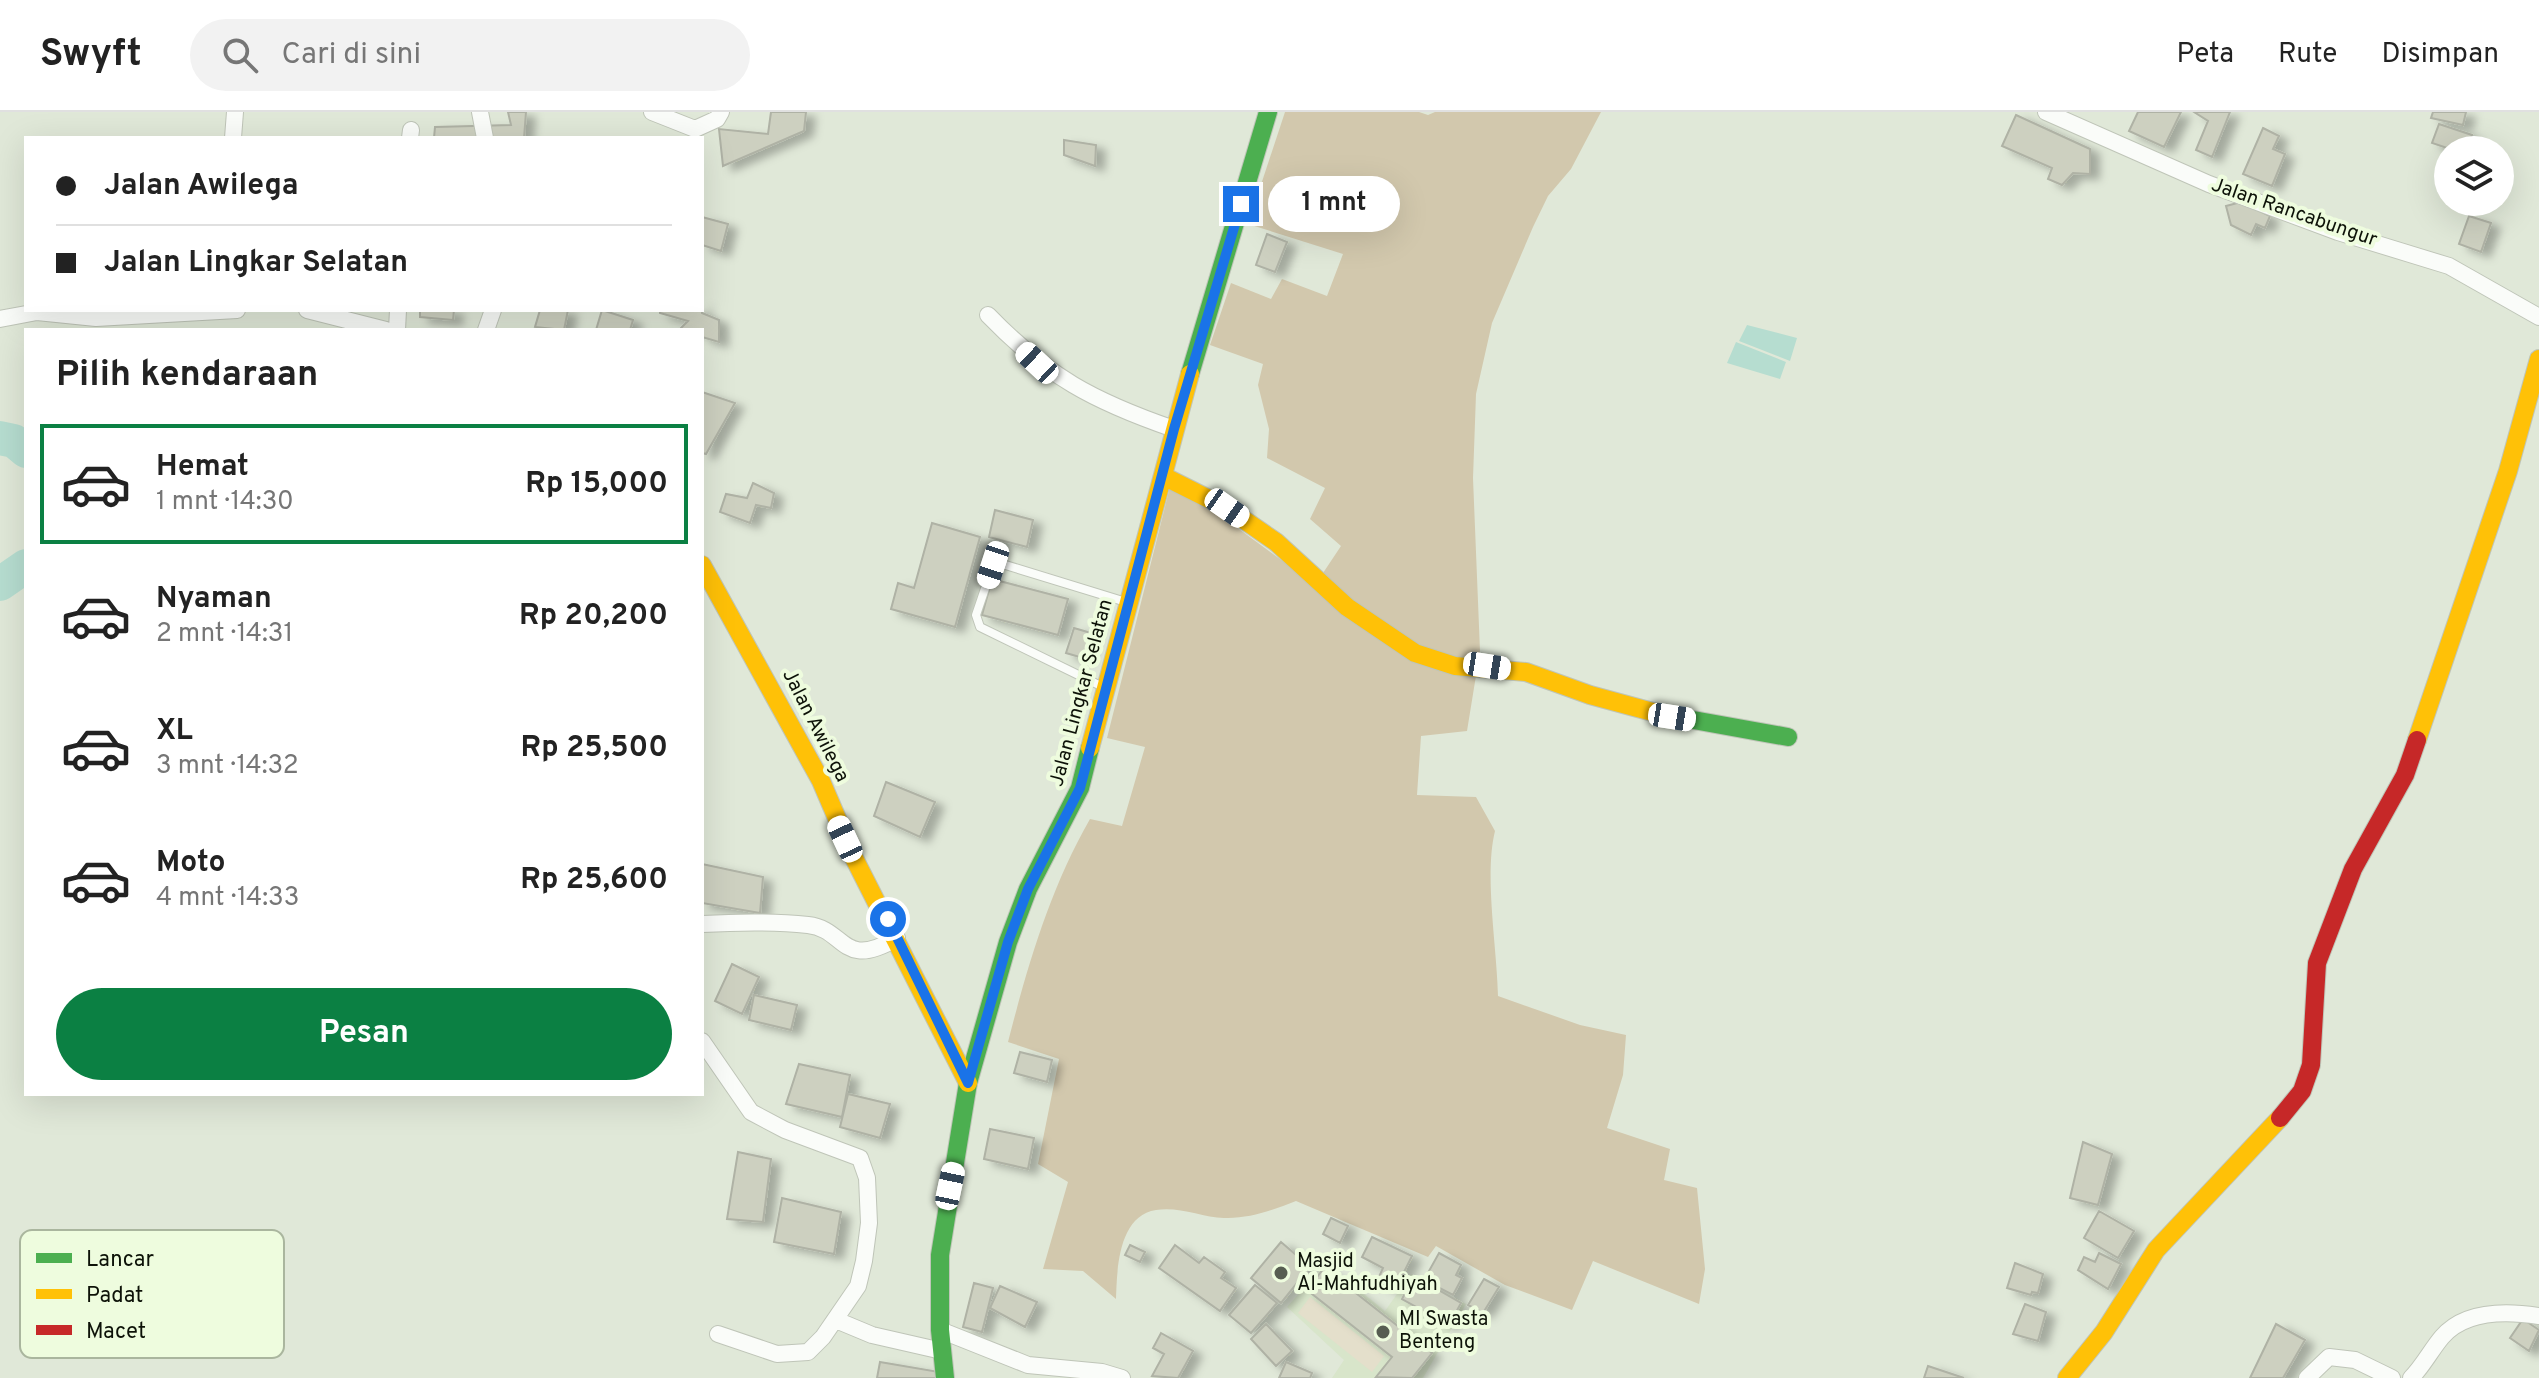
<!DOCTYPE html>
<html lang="id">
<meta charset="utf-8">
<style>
:root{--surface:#fff;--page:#f2f2f2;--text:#222;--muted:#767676;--line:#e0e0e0;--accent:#0b8043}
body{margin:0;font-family:Overpass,sans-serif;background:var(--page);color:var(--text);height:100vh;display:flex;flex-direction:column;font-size:30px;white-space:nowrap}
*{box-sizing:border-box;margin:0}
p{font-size:26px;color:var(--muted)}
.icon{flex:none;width:44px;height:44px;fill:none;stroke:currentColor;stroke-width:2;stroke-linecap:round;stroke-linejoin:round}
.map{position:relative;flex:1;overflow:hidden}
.sheet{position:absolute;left:24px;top:216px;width:680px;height:768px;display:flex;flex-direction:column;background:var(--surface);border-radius:0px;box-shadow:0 8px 32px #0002}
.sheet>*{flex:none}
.guide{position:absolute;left:24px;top:24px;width:680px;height:176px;border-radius:0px;box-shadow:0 8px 32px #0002;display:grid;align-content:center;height:176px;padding:0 32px;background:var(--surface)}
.fabs{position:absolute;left:2434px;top:24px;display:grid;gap:16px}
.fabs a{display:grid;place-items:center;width:80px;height:80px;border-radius:50%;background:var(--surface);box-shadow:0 8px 32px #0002;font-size:40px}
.end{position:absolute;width:36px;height:36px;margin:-18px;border:10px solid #1a73e8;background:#fff;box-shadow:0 0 0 4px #fff}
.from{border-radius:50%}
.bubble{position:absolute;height:56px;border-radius:28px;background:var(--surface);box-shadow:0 8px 32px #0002;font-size:26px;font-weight:700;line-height:56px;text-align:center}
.car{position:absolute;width:24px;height:48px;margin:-24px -12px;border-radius:10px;box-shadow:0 0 6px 2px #0007;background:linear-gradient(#fff 24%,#345 0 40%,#fff 0 76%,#345 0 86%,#fff 0)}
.guide b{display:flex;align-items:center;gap:28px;height:76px;font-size:30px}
.guide b+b{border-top:2px solid var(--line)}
.guide i{width:20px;height:20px;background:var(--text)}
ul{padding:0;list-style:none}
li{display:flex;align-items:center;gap:24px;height:120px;margin:0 16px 12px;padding:0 16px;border:4px solid transparent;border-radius:0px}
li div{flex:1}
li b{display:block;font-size:30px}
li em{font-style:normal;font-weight:700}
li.current{border-color:var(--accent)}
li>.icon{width:72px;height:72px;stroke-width:1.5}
h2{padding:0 32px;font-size:36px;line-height:96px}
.action{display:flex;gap:16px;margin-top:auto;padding:16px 32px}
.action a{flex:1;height:92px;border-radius:48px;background:var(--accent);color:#fff;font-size:32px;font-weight:700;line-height:92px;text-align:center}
header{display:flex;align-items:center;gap:48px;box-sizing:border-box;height:112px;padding:0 40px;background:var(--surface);border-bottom:2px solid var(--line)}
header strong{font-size:38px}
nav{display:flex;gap:44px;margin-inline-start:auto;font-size:28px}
.search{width:560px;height:72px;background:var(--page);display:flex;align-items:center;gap:20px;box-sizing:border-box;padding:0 28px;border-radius:44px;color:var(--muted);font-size:30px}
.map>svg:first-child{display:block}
</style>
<header>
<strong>Swyft</strong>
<div class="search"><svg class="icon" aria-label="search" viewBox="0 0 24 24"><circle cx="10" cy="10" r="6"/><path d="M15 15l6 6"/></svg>Cari di sini</div>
<nav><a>Peta</a><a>Rute</a><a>Disimpan</a></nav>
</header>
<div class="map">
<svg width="2539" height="1266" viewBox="0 0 2539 1266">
<defs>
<filter id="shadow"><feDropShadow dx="9" dy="5" stdDeviation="4" flood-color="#0004"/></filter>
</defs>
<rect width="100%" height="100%" fill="#e0e8d8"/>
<path fill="#d8e5ca" d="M1326,1151L1385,1199L1411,1162L1466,1192L1423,1266H1332L1344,1248L1287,1195Z"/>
<path fill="#e4dfcb" d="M1310,1185L1384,1244L1372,1260L1298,1201Z"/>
<path fill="#d2c8ad" d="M1285,0H1419L1428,3L1435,0H1601L1571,57L1548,84L1533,115L1492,211L1476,282L1473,366L1480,539L1467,619L1421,624L1417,683L1476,685L1495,719C1484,763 1497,835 1498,884L1580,913L1626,923L1623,963L1607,1016L1670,1037L1664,1068L1697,1076L1705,1157L1699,1192L1593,1149L1572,1198L1505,1173L1436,1134L1428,1145L1296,1089C1273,1098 1249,1107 1224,1106C1202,1105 1178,1094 1156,1098C1118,1104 1117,1158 1116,1187L1083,1159L1043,1157L1068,1070L1038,1052L1059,947L1008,930C1028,852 1050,777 1090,707L1122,714L1145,635L1107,626L1170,375L1224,406L1315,473L1341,434L1310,407L1325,376L1267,346L1269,317L1258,273L1263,252L1210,233L1231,171L1271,187L1282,167L1327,184L1343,142L1248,112Z"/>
<path fill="#b6ddd0" d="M1747,213L1797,226L1790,249L1739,229Z
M1736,230L1786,250L1780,267L1727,251Z"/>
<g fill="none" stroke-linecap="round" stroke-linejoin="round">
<path stroke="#b6ddd0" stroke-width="34" d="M0,326L14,329L26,339
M0,472L26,454"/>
</g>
<path fill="#cdd0c0" stroke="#afb2a5" stroke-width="2" filter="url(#shadow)" d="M508,0H526L524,26H434L435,15L511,13Z
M771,0H806L804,19L723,54L719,17L768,22Z
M2138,0H2181L2164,35L2129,19Z
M2194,0H2230L2212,45L2196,38L2208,9Z
M2433,0H2466L2463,13L2431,6Z
M2016,3L2090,37V62L2073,61L2062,73L2048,67L2052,56L2002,34Z
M2439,12L2472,23L2467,38H2453L2432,31Z
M2263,16L2279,24L2273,37L2285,42L2272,74L2243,62Z
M1064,28L1096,33L1095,54L1064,43Z
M2241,90L2270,104L2265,116L2256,112L2251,123L2231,113L2226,94Z
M2469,104L2491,111L2481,140L2459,132Z
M702,105L728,112L721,139L702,133Z
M1267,122L1287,130L1275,160L1256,153Z
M702,189V201L719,208V230L702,225V218H679L688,209L660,201V198H702Z
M420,198H454L453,208L420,205Z
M540,198H568L564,218L535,215Z
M602,198L633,208L630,218H596Z
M702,280L735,291L706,342L702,341Z
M753,371L774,381L771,396L756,393L750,411L720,400L726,382L747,386Z
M995,398L1033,408L1027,435L989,425Z
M932,411L980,425L955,515L891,497L898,471L914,476Z
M992,467L1068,487L1058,523L982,503Z
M1074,516L1091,521L1083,546L1066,541Z
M886,670L935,690L920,725L874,704Z
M702,752L763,765L760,801L702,791Z
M732,852L759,865L742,902L715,889Z
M754,883L797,893L791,918L749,908Z
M1020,940L1052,948L1047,970L1014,961Z
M799,952L850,963L842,1005L786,992Z
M848,982L890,992L880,1026L840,1015Z
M990,1017L1034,1026L1028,1057L984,1047Z
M2083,1030L2112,1042L2098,1093L2070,1086Z
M738,1040L771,1047L763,1110L727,1107Z
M782,1086L841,1100L834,1142L774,1130Z
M2099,1099L2134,1119L2118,1146L2084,1126Z
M1331,1106L1348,1114L1340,1131L1323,1122Z
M1372,1125L1412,1144L1395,1178L1377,1169L1383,1156L1362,1145Z
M1281,1130L1310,1155L1281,1191L1251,1166Z
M1130,1133L1145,1140L1140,1150L1125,1143Z
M1175,1133L1199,1151L1204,1145L1225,1160L1221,1166L1236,1176L1220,1199L1159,1156Z
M1439,1141L1461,1153L1456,1163L1462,1166L1453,1183L1424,1168Z
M2099,1141L2121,1152L2108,1177L2078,1158L2084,1145L2095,1150Z
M2015,1151L2043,1162L2038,1181L2032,1180L2031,1183L2007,1176Z
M1324,1156L1432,1241L1412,1266L1376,1265L1392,1245L1307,1178Z
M1414,1164L1461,1191L1449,1213L1402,1187Z
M1484,1167L1499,1175L1483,1201L1468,1193Z
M974,1171L993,1176L982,1220L963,1215Z
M1255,1173L1277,1191L1251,1221L1229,1203Z
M1000,1174L1037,1190L1025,1215L990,1196Z
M2025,1192L2046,1200L2038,1229L2013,1222Z
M2523,1207L2539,1218L2529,1239L2510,1226Z
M1266,1212L1292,1239L1276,1254L1251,1227Z
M2276,1212L2305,1228L2283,1266H2250Z
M1161,1221L1193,1239L1178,1266L1152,1264L1164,1242L1153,1236Z
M880,1250L939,1260L938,1266H877Z
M1286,1250L1312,1261L1310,1266H1279Z
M1928,1254L1964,1266H1924Z"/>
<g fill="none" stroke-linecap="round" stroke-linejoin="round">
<defs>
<path id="lane" d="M1103,575L980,515L976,503L993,453L999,451L1126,490"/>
<path id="street" d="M480,0L485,26
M652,0L695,17L717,7L721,0
M2046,0L2209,72L2338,120L2449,154L2539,205
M233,26L235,0
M410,26L411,18
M307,198L386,218
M988,203C1048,265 1093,289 1174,317
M0,207L37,200L96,206L237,198
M397,218L398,198
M486,218L493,198
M702,812C738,810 772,809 808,813C846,817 841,859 897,826
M702,929L751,1000L785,1018L860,1046L867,1066L869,1111L864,1149L858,1174L823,1225L808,1240L777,1242L718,1222
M836,1208L872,1223L942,1239
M940,1218L1028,1253L1102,1260L1122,1266
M2307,1266L2329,1245L2355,1248L2392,1266
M2411,1266C2423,1254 2431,1238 2442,1225C2465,1198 2507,1199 2539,1204"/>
<path id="fast" d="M1190,262L1268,0
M1660,602L1788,625
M945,1266L940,1218V1143L968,971L1008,830L1028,777L1080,676L1090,636"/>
<path id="slow" d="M1163,364L1227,396L1276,430L1347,495L1415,541L1455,554L1526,560L1590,583L1660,602
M702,453L821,669L854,746L968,971
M2417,628L2508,359L2539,247
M1090,636L1190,262
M2067,1266L2104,1220L2156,1138L2280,1006"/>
<path id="jam" d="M2280,1006L2302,979L2311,953L2317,851L2353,757L2405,663L2417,628"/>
</defs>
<use href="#lane" stroke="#bfc5b8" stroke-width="10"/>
<use href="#street" stroke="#bfc5b8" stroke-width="18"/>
<use href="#fast" stroke="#bfc5b8" stroke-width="20"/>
<use href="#slow" stroke="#bfc5b8" stroke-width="20"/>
<use href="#jam" stroke="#bfc5b8" stroke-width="20"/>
<use href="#lane" stroke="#fafcf9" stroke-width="8"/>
<use href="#street" stroke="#fafcf9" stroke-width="16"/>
<use href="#fast" stroke="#4caf50" stroke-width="18"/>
<use href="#slow" stroke="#ffc107" stroke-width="18"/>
<use href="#jam" stroke="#c62828" stroke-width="18"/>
</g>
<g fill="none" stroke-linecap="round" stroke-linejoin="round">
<path stroke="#1a73e8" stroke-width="10" d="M888,807L968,971L1008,830L1028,777L1080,676L1174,317L1241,92"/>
</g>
<g fill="#575d51" stroke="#eefcde" stroke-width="3">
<circle cx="1281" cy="1161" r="8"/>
<circle cx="1383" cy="1220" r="8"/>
</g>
<g text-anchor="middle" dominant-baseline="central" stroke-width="8" stroke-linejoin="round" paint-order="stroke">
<g font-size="20" fill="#0d1208" stroke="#eefcde">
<text transform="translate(2294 101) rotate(19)">Jalan Rancabungur</text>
<text transform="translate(1082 581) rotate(-75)">Jalan Lingkar Selatan</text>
<text transform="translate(815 614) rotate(63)">Jalan Awilega</text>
</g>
<g font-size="20" fill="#0d1208" stroke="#eefcde" text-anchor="start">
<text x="1297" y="1150">Masjid<tspan x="1297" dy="23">Al-Mahfudhiyah</tspan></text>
<text x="1399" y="1208">MI Swasta<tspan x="1399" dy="23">Benteng</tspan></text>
</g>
</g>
<rect x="20" y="1118" width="264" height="128" rx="12" fill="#eefcde" stroke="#aab69e" stroke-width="2"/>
<rect x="36" y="1141" width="36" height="10" fill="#4caf50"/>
<rect x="36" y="1177" width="36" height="10" fill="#ffc107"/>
<rect x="36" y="1213" width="36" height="10" fill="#c62828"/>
<g font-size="22" fill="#0d1208">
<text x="86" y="1154">Lancar</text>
<text x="86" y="1190">Padat</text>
<text x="86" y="1226">Macet</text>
</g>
</svg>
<div class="fabs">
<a><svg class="icon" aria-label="layers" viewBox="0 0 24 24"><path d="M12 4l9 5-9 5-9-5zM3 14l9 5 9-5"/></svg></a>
</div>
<i class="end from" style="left:888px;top:807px"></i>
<i class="end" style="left:1241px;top:92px"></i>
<div class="bubble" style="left:1268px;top:64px;width:132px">1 mnt</div>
<i class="car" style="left:1037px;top:251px;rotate:313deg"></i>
<i class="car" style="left:1227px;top:396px;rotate:125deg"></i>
<i class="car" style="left:993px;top:453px;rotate:198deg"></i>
<i class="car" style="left:1487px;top:554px;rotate:99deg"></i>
<i class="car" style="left:1672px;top:605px;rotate:99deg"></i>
<i class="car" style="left:845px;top:727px;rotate:335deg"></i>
<i class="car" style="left:950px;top:1074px;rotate:12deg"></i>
<div class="guide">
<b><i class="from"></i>Jalan Awilega</b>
<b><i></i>Jalan Lingkar Selatan</b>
</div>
<section class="sheet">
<h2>Pilih kendaraan</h2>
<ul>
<li class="current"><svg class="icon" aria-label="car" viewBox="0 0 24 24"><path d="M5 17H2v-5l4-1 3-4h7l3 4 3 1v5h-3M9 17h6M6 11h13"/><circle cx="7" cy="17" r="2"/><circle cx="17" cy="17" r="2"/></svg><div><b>Hemat</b><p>1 mnt · 14:30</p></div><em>Rp 15,000</em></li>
<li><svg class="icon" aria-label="car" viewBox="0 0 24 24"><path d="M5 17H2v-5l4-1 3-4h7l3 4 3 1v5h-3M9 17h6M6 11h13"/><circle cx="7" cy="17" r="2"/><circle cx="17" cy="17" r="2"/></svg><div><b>Nyaman</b><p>2 mnt · 14:31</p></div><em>Rp 20,200</em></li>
<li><svg class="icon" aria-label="car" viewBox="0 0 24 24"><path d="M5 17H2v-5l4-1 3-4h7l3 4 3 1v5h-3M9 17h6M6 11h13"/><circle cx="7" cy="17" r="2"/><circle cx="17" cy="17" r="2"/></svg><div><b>XL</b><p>3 mnt · 14:32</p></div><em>Rp 25,500</em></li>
<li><svg class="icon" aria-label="car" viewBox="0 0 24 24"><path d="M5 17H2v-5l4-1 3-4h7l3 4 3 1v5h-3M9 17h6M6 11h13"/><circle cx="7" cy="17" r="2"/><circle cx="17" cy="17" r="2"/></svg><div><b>Moto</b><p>4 mnt · 14:33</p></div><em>Rp 25,600</em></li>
</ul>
<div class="action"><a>Pesan</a></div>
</section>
</div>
